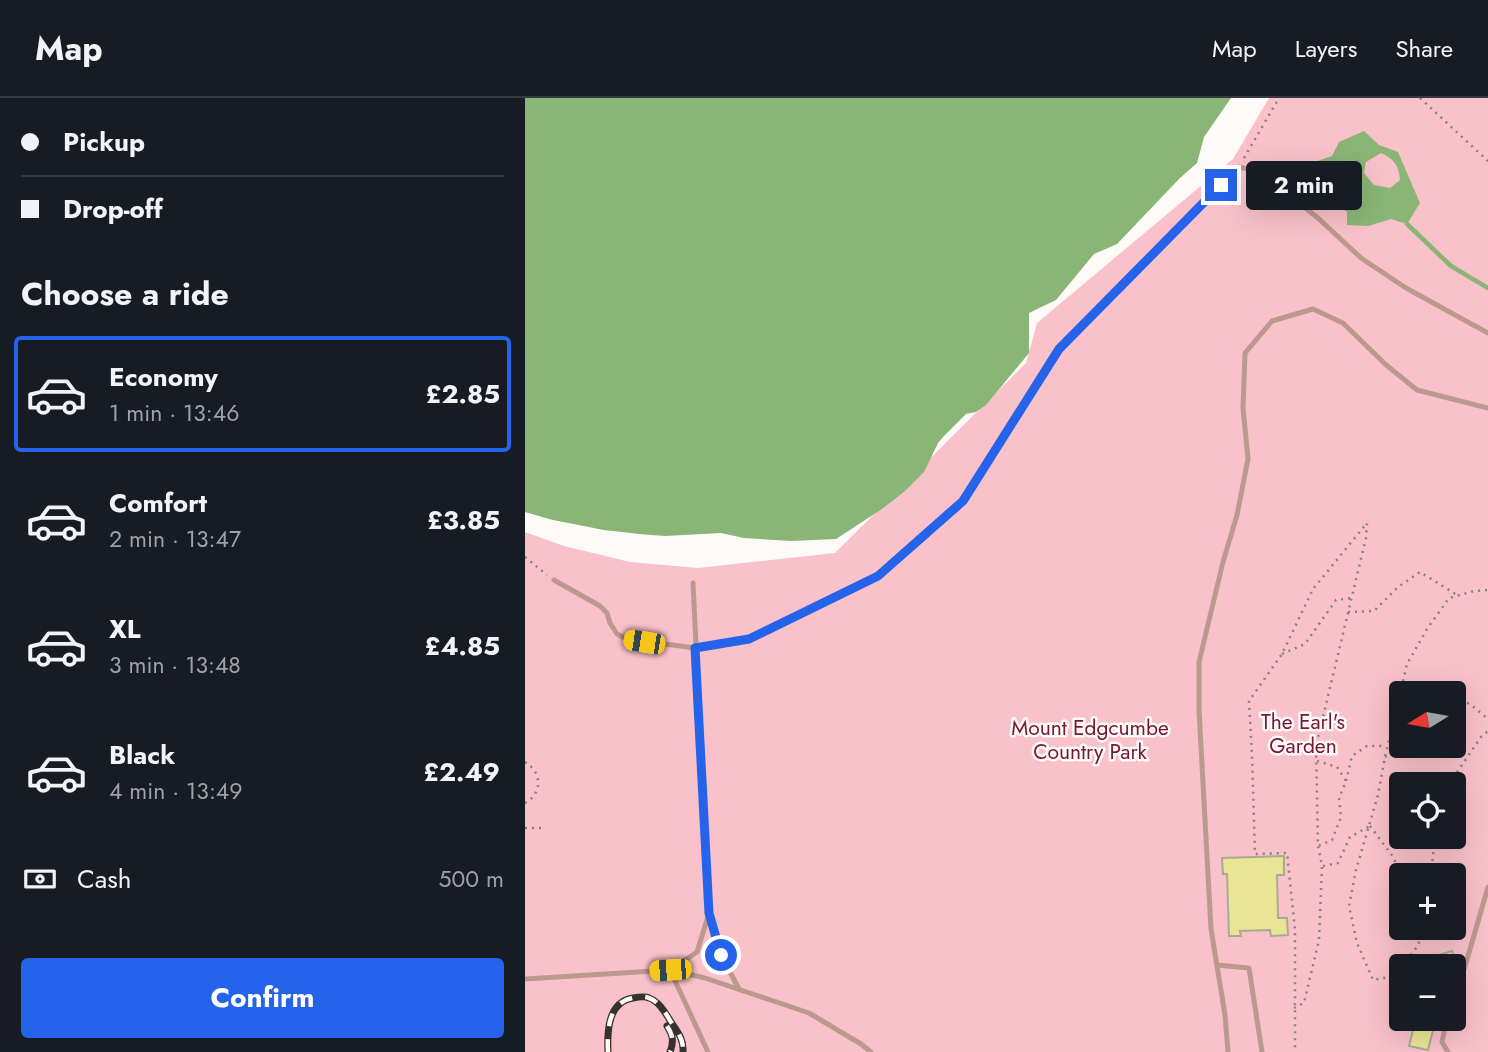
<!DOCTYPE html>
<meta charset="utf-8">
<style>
:root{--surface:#171b24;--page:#242831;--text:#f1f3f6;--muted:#9ea1a6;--line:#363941;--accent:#2563eb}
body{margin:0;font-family:Jost,sans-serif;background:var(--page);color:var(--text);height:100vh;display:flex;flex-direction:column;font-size:26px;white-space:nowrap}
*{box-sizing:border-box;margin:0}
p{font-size:23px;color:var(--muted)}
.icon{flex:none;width:38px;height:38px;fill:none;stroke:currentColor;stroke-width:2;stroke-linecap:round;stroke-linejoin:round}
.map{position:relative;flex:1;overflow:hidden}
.side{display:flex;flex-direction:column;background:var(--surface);width:525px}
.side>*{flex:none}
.hud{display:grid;align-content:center;height:154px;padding:0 21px;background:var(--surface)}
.needle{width:46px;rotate:259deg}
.tools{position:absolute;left:864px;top:583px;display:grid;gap:14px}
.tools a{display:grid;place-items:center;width:77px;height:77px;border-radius:7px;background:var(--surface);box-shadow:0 7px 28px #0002;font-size:35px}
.end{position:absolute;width:32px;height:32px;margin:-16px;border:9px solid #2563eb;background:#fff;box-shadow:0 0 0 4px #fff}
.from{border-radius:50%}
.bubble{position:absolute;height:49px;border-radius:7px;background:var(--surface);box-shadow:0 7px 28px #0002;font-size:23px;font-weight:700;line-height:49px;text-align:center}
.car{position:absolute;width:21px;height:42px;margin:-21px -10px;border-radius:9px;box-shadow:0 0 5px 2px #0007;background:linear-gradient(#f5c518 24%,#345 0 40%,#f5c518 0 76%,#345 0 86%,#f5c518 0)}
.hud b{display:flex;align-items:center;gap:24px;height:66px;font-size:26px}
.hud b+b{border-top:2px solid var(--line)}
.hud i{width:18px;height:18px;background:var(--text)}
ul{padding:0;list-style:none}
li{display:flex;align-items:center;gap:21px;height:116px;margin:0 14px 10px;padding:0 7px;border:4px solid transparent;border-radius:7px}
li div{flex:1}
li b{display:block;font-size:26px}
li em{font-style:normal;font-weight:700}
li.current{border-color:var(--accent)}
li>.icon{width:63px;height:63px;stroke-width:1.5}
h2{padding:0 21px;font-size:32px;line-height:84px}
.pay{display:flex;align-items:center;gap:18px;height:77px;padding:0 21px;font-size:26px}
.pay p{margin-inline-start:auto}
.action{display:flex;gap:14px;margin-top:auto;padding:14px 21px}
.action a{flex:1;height:80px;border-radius:7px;background:var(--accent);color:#fff;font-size:28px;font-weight:700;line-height:80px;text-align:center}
header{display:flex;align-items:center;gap:42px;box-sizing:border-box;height:98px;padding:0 35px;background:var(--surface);border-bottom:2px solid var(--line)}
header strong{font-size:33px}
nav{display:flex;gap:38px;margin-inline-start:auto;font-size:24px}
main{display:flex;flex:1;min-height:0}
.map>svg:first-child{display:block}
</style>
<header>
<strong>Map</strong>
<nav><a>Map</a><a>Layers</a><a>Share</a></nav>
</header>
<main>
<section class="side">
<div class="hud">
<b><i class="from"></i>Pickup</b>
<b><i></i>Drop-off</b>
</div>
<h2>Choose a ride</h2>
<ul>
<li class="current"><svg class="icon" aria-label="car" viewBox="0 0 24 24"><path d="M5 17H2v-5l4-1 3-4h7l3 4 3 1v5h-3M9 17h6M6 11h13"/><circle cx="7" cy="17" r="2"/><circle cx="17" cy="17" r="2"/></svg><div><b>Economy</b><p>1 min · 13:46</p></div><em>£2.85</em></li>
<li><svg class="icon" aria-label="car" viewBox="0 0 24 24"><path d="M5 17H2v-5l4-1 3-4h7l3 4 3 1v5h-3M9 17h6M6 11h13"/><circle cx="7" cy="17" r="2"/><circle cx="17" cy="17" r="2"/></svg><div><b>Comfort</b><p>2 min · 13:47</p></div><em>£3.85</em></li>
<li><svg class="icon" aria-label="car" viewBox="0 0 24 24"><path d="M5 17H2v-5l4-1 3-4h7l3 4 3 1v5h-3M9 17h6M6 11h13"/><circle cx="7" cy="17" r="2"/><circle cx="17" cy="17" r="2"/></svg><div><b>XL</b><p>3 min · 13:48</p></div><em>£4.85</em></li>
<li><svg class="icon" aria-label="car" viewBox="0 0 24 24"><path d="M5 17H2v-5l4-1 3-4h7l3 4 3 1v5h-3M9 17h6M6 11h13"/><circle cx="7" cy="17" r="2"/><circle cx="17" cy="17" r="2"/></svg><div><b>Black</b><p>4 min · 13:49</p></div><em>£2.49</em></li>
</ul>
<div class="pay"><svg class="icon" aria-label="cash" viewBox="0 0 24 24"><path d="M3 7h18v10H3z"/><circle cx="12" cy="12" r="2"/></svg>Cash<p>500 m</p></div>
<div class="action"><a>Confirm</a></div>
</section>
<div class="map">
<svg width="963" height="954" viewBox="0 0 963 954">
<rect width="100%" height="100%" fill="#fdfaf7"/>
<path fill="#f9c1c9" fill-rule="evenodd" d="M744,0H963V954H0V434L39,448L105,464L173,470L310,455L501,265L512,225L708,61ZM877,595H929V648H877ZM877,686H929V738H877ZM877,777H929V830H877ZM877,868H929V920H877Z"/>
<path fill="#89b576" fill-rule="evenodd" d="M0,0H706L679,39L672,65L655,80L592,146L569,156L531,202L504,215V255L461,307L451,314L441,316L418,339L413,345L399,374L380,393L357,411L311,441L266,443L219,440L196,435L140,438L114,436L79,432L28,422L0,414Z
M839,33L854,47L873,54L895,105L882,126L866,121L843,128L822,127V114L807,104L790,110L766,89L781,67L807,58L814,44ZM856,55C869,61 874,67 875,82L865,90L849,87L839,75L841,64Z"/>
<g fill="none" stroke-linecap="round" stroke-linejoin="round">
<path stroke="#89b576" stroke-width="4.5" d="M882,126L926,168L963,190"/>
</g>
<path fill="#eae495" stroke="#abaa95" stroke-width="2" d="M759,758V777H752L753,820H762L763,837L746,838L745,832L715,833L716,838H704L702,776H698L697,760Z
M927,853L932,868H888L887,865Z
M891,920H911L903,952L884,948Z"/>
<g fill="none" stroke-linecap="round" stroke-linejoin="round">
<path stroke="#87837f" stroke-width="2.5" stroke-dasharray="2 5" stroke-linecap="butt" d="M895,0L963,63
M719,60L754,0
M0,459L22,477
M823,514L849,513L873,489L895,474L932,497
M757,556L780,546L811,502L827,500
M929,600L945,606L963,621
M860,659L878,648
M792,663L812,669L821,683L814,700L816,719L807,742L793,748
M0,664C17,674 18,695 0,705
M821,683L827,658L842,648H861
M924,686L956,639L963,633
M845,728L869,760L877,785
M0,730H16
M798,768L813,765L825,739L845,728
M906,777L910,738
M877,868L892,849L900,830
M877,869L869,878L848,882L832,845L824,808L831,772L853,697L860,659L882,566L902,531L924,500L949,493L963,492
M769,910L779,905L794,842L797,768L793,748L791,648L841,440L842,425L788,491L757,556L724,603L727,657L730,756L762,755L770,831V954"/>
<path stroke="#bc998d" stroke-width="5" d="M29,482L75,508L82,515L85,525L92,536L102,541L170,550L224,542L353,478L438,403L534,251L714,69L735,74L793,120L836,160L881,190L963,235
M168,485L184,815
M692,867L724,870L737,954
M145,872L172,854L184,815L196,857L214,891
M145,872L183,954
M0,881L145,872L180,880L284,915L336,946L346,954
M929,897L939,872L963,789
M922,920L917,944L923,954
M703,954L700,917L686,831L674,612V564L698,464L712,417L723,361L718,310L720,255L747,223L788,211L818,225L860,266L892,292L963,310"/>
<defs>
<path id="rail" d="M142,928C148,937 149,944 145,954
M83,954C82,933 83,904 108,900C113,899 120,898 124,900C134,903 141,916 146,924C153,934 159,942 158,954"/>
</defs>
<use href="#rail" stroke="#36322d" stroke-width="7"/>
<use href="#rail" stroke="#fdfaf7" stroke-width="4.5" stroke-dasharray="13" stroke-linecap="butt"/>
</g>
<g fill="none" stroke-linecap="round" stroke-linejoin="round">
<path stroke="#2563eb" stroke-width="9" d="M196,857L184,815L170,550L224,541L353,478L438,403L534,251L696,87"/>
</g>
<g text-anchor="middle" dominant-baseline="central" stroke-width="5" stroke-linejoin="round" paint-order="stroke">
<g font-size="21" fill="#761632" stroke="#fdfaf7">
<text x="778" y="624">The Earl's<tspan x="778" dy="24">Garden</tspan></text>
<text x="565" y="630">Mount Edgcumbe<tspan x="565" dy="24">Country Park</tspan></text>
</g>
</g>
</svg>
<div class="tools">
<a><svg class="needle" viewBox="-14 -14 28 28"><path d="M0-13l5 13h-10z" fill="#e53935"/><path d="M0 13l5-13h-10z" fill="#9ea1a6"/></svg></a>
<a><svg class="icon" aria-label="locate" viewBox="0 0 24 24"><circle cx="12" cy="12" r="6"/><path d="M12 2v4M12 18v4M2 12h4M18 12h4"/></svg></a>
<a>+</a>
<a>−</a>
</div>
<i class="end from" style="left:196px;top:857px"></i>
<i class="end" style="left:696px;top:87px"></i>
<div class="bubble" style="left:721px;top:63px;width:116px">2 min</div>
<i class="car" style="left:119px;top:544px;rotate:279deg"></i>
<i class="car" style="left:145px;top:872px;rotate:266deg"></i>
</div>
</main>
